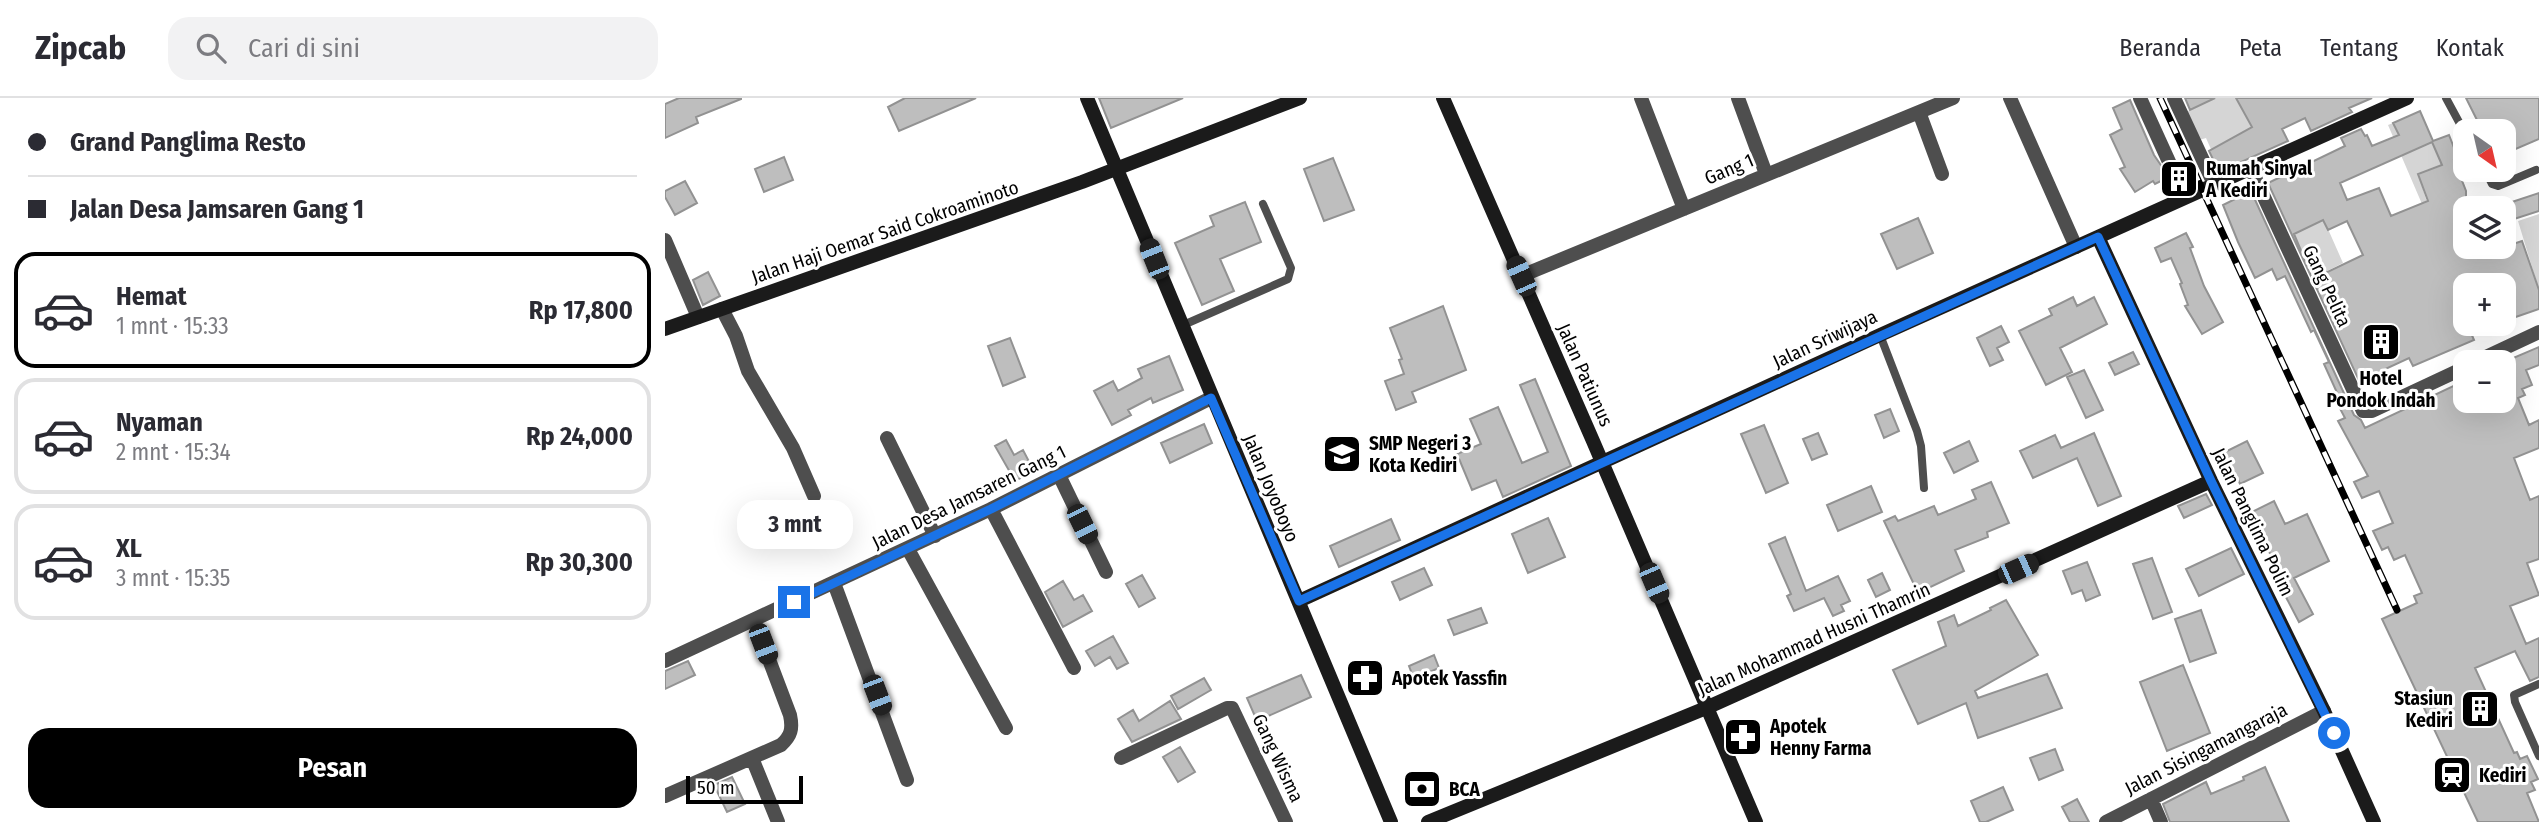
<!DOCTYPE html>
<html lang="id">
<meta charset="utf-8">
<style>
:root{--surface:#fff;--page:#f2f2f3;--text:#2b2b33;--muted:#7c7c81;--line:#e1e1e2;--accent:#000}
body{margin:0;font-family:"Fira Sans Condensed",sans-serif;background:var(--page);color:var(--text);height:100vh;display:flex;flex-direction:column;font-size:26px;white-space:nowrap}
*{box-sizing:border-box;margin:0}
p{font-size:23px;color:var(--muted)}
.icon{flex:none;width:38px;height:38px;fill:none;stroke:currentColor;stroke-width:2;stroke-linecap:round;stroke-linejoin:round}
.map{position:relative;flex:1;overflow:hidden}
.panel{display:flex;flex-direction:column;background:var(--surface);width:665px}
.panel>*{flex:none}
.banner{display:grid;align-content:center;height:154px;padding:0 28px;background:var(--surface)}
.needle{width:46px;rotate:146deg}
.controls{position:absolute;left:1788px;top:21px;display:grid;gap:14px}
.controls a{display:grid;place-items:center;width:63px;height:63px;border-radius:14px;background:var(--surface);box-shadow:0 7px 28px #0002;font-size:35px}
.scale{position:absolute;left:21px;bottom:18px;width:117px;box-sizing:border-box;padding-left:7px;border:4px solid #000;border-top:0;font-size:19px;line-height:24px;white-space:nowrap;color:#000;-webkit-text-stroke:5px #fff;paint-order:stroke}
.end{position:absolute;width:32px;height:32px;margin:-16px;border:9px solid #1a73e8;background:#fff;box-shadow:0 0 0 4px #fff}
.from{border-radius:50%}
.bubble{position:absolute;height:49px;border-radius:21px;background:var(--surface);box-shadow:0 7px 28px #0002;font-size:23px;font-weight:700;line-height:49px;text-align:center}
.car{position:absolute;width:21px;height:42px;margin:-21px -10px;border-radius:9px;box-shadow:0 0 5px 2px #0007;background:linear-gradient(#222 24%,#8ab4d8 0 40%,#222 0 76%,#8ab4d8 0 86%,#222 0)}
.banner b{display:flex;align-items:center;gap:24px;height:66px;font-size:26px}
.banner b+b{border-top:2px solid var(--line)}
.banner i{width:18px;height:18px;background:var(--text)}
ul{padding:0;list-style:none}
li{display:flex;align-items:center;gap:21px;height:116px;margin:0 14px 10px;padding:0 14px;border:4px solid var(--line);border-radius:21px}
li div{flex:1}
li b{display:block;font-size:26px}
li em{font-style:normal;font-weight:700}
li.selected{border-color:var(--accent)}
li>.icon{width:63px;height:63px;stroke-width:1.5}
.primary-button{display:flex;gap:14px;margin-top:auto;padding:14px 28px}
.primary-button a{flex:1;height:80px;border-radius:21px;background:var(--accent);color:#fff;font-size:28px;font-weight:700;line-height:80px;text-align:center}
header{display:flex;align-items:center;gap:42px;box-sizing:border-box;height:98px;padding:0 35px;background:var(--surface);border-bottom:2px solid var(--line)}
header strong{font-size:33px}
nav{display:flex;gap:38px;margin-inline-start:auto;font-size:24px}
.search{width:490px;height:63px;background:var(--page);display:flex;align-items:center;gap:18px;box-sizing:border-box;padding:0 24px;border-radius:21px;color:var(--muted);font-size:26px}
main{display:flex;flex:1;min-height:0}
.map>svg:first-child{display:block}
</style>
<header>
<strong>Zipcab</strong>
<div class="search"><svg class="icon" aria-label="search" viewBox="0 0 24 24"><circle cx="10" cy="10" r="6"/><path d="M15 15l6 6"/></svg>Cari di sini</div>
<nav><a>Beranda</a><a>Peta</a><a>Tentang</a><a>Kontak</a></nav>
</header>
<main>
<section class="panel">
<div class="banner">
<b><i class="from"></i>Grand Panglima Resto</b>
<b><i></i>Jalan Desa Jamsaren Gang 1</b>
</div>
<ul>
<li class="selected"><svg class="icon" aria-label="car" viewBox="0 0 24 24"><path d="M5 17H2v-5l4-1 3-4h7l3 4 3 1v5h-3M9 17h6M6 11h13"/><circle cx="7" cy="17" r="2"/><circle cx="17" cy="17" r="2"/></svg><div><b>Hemat</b><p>1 mnt · 15:33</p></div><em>Rp 17,800</em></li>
<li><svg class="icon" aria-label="car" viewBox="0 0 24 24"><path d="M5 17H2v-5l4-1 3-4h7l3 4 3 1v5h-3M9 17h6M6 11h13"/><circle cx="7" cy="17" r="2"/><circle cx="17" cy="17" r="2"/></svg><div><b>Nyaman</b><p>2 mnt · 15:34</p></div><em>Rp 24,000</em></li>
<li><svg class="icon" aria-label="car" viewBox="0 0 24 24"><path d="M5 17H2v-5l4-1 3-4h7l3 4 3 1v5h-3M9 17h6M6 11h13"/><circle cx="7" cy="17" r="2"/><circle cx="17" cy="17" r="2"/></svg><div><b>XL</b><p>3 mnt · 15:35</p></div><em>Rp 30,300</em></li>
</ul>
<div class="primary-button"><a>Pesan</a></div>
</section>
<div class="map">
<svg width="1874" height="724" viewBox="0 0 1874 724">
<rect width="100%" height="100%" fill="#fff"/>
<path fill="#d5d5d5" d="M1533,0H1571L1587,29L1566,41L1580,67L1565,75L1560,63L1549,58L1541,40L1531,43L1519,15L1535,7Z
M1728,25L1737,44L1749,52L1767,44L1777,67L1753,76L1762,104L1757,106L1723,27Z
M1874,116V192L1853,123Z
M1659,122L1678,165L1648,180L1627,131L1645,128Z"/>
<path fill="#bebebe" stroke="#929292" stroke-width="2" fill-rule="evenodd" d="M14,0H76V1L31,19L33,25L0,40V6Z
M240,0H311L234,33L223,9Z
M434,0H518L446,30Z
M1520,0H1550L1525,12Z
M1571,0H1707L1684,10L1687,14L1646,33L1640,20L1617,31L1623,43L1554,74L1544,53L1587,29Z
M1801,0H1874V41L1839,56V33H1806L1804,28L1813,24Z
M1465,2L1489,57L1504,79L1490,86L1488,83L1470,94L1455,71L1460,69L1445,37L1457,31L1448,10Z
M1755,13L1768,43L1784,37L1793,60L1789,62L1801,93V149H1819L1821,155L1857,143L1874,192V211L1839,223V187H1801V226L1828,227L1806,235L1809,242L1748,268L1744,260L1703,279L1706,285L1697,289L1603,85L1680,48L1676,40L1696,31L1700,38L1702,37L1707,48L1734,37L1728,25ZM1767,44L1777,67L1753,76L1763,103L1726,118L1714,90L1682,102L1675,85ZM1658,122L1663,132L1682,123L1698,157L1648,181L1629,136Z
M119,59L128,82L99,94L90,71Z
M668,60L689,112L659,123L639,71Z
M1515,70L1523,86L1513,91L1505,76Z
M20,83L32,105L10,117L0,99V93Z
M1586,93L1689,317L1696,322L1700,330L1801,282V303H1839V264L1874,249V267L1861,272L1867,287L1857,291L1860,297L1853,300L1864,327L1874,322V350L1849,360L1865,402L1874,398V461L1862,465L1874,497L1845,508L1861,546L1874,540V579L1865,583L1850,553L1810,570L1849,655L1852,654L1855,661L1862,658L1873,681L1866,684L1870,692L1862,695L1874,724H1813L1717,521L1752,505L1749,498L1757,495L1740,457L1729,462L1723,449L1717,452L1708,433L1728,425L1714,393L1697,400L1689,384L1703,378L1673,323L1680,320L1670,301L1674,299L1659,266L1664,264L1649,232L1646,234L1620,178L1612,182L1607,171L1590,180L1573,144L1558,107Z
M1874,95V113L1846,122L1841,106Z
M580,104L596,144L555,161L569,193L537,207L510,145L549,128L545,118Z
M1253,120L1268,155L1232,171L1216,136Z
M1521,135L1528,149L1525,150L1539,188L1558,224L1537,236L1520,208L1523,207L1515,186L1517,185L1506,160L1496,164L1490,150Z
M43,174L55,198L38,207L28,182Z
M1408,199L1412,208L1429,199L1442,226L1395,250L1407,274L1381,287L1354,233L1387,217L1384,211Z
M778,208L801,272L747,294L751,304L731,312L720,283L739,276L734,262L737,261L725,230Z
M1336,228L1344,244L1332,250L1338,262L1325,268L1312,240Z
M345,240L360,279L338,288L323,248Z
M1468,254L1474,266L1450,277L1444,265Z
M504,258L518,292L488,305L486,300L463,312L466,317L447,327L429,293L448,283L453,293L477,280L473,271Z
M1419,272L1438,312L1421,320L1402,279Z
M870,281L906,368L838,399L831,382L807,392L792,356L816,346L805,321L833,309L857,365L883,354L855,287Z
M1225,311L1234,333L1219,340L1210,317Z
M539,326L547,345L505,365L496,345Z
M1099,327L1123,385L1101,395L1076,336Z
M1153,335L1162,356L1147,362L1138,341Z
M1429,335L1456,398L1433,408L1412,360L1368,380L1355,353L1390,337L1396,350Z
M341,342L349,357L358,352L369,373L350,383L330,348Z
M1304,343L1313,363L1289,375L1279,355Z
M1582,343L1598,375L1575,386L1560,354Z
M1326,384L1344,425L1322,434L1323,439L1290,452L1299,473L1253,495L1219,423L1230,418L1233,423L1269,408L1273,417L1311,401L1307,392Z
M1206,388L1217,414L1173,433L1162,407Z
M1541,396L1547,407L1519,420L1513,408Z
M1609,403L1620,426L1642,416L1664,463L1629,480L1648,516L1634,524L1612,482L1617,480L1585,415Z
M883,420L900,459L863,475L847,436Z
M726,421L735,442L674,469L665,448Z
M1120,439L1141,493L1173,478L1185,503L1176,507L1179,513L1168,518L1159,500L1129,513L1122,498L1126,496L1104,446Z
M1566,450L1579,476L1534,498L1521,471Z
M1487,460L1507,514L1488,521L1468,466Z
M1422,464L1435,497L1421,503L1417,492L1407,496L1398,473Z
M759,470L767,487L735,502L727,484Z
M1217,475L1225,492L1211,499L1203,482Z
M477,477L490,500L474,509L461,486Z
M398,483L409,502L418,497L427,513L398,529L380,494Z
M1341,502L1373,557L1310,593L1313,600L1382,576L1397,610L1313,640L1301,605L1253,626L1228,572L1281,548L1273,524L1289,517L1293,528L1326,512L1325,510Z
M816,510L822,525L789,537L783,522Z
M1536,512L1551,555L1525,564L1510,521Z
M448,538L463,565L452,571L445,559L430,568L421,553Z
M769,557L774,570L749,581L744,568Z
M23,563L30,577L0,591V573Z
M1518,567L1545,635L1502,653L1475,584Z
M710,569L714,583L689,591L685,577Z
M636,577L646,599L592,623L582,600Z
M539,580L546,592L513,611L506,598Z
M505,603L516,621L467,644L453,621L468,612L474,623Z
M1089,626L1094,638L1069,649L1065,638Z
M515,649L530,674L513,684L498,659Z
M1390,651L1398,672L1374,682L1365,660Z
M1600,669L1624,724H1505L1498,706L1541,684L1546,696L1579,682L1578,679Z
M67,679L80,706L62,714L49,687Z
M1338,689L1348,712L1321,724H1315L1306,703Z
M1412,701L1424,724H1405L1397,709Z"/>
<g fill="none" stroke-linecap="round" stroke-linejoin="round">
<path stroke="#4e4e4e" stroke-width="8" d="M1781,0L1801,37
M1820,72L1827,86L1833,88L1871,72
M516,228L623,181L626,170L598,106
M1215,237L1252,333L1256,348L1259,390
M1874,586L1849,597L1850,604L1874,658"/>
<path stroke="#4e4e4e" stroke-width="14" d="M976,0L1019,111
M1073,0L1101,76
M1345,0L1411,149
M1475,0L1505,66
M1509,0L1549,86
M1254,14L1277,76
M1586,71L1698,313H1707L1801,269
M0,142L33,219
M856,178L1288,0
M57,211L71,238L83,273L128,350L149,398
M1810,264L1874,234
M222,340L270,438
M394,377L441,474
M326,411L409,570
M243,451L341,630
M169,485L242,682
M0,563L326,411L546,300
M87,660L113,724
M456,660L562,610H567L621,724
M0,698L116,647C126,638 128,631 125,617L89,522
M1486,701L1496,724
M1441,724L1659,613"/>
<path stroke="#1b1b1b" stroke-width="14" d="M422,0L726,724
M778,0L928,343L1091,724
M1433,139L1546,383L1659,613L1709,724
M0,231L417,84L635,0
M634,503L1215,237L1742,0
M763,724L1041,610L1546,383"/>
<defs>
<path id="rail" d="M1495,0L1732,512"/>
</defs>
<use href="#rail" stroke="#000" stroke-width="7"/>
<use href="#rail" stroke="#fff" stroke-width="4.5" stroke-dasharray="13" stroke-linecap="butt"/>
</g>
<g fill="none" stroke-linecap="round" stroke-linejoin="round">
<path stroke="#1a73e8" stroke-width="9" d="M129,504L326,411L546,300L634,503L1433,139L1546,383L1669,635"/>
</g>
<defs>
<symbol id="building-square" viewBox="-11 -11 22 22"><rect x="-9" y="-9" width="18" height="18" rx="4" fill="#000" stroke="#fff"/><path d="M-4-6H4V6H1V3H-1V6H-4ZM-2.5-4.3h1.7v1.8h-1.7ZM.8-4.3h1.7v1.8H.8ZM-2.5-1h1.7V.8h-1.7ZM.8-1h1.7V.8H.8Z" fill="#fff"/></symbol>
<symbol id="school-square" viewBox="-11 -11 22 22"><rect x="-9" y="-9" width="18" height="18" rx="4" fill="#000" stroke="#fff"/><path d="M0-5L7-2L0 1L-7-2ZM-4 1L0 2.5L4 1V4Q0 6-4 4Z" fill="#fff"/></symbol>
<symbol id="pharmacy-square" viewBox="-11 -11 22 22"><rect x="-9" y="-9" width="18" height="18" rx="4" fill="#000" stroke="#fff"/><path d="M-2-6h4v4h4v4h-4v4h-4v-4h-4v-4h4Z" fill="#fff"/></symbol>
<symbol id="station-square" viewBox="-11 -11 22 22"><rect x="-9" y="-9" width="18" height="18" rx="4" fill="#000" stroke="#fff"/><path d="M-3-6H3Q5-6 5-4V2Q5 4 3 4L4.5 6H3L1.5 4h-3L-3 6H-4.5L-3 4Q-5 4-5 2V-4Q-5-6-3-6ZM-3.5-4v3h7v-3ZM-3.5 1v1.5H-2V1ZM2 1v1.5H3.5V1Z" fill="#fff"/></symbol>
<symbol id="bank-square" viewBox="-11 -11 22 22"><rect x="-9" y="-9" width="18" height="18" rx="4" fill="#000" stroke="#fff"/><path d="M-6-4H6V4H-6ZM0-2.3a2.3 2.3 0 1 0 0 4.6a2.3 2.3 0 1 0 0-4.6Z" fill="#fff"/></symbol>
</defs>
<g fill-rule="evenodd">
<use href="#building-square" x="1492" y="59" width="44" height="44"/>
<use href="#building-square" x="1694" y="222" width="44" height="44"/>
<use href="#school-square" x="655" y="334" width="44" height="44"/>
<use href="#pharmacy-square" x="678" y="558" width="44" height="44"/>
<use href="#building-square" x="1793" y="589" width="44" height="44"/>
<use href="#pharmacy-square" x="1056" y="617" width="44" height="44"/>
<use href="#station-square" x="1765" y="655" width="44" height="44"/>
<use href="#bank-square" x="735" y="669" width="44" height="44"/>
</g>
<g text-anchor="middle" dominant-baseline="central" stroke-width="6" stroke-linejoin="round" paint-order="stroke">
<g font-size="19" font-weight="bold" fill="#000" stroke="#fff" text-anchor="start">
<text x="1541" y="70">Rumah Sinyal<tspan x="1541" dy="22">A Kediri</tspan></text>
<text x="1716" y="280" text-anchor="middle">Hotel<tspan x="1716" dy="22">Pondok Indah</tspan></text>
<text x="704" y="345">SMP Negeri 3<tspan x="704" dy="22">Kota Kediri</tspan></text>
<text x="727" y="580">Apotek Yassfin</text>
<text x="1788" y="600" text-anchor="end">Stasiun<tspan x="1788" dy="22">Kediri</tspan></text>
<text x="1105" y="628">Apotek<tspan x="1105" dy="22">Henny Farma</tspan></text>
<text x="1814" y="677">Kediri</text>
<text x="784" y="691">BCA</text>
</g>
<g font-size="19" fill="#000" stroke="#fff">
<text transform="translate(1064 71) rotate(-23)">Gang 1</text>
<text transform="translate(220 134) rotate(-19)">Jalan Haji Oemar Said Cokroaminoto</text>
<text transform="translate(1662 188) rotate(65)">Gang Pelita</text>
<text transform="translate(1160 241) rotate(-25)">Jalan Sriwijaya</text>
<text transform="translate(920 277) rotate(66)">Jalan Patiunus</text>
<text transform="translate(606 390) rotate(67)">Jalan Joyoboyo</text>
<text transform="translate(304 399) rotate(-26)">Jalan Desa Jamsaren Gang 1</text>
<text transform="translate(1588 424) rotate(64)">Jalan Panglima Polim</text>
<text transform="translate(1149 541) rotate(-24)">Jalan Mohammad Husni Thamrin</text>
<text transform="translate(1541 651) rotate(-27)">Jalan Sisingamangaraja</text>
<text transform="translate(613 660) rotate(65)">Gang Wisma</text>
</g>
</g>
</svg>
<div class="controls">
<a><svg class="needle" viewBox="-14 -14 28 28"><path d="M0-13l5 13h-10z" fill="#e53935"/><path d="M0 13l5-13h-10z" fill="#7c7c81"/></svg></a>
<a><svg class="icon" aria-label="layers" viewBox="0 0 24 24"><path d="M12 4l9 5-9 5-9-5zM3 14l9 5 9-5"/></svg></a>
<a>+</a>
<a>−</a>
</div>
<div class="scale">50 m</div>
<i class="end from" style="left:1669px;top:635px"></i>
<i class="end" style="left:129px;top:504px"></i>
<div class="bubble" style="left:72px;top:402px;width:116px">3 mnt</div>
<i class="car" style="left:489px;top:161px;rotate:338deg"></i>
<i class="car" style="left:856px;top:178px;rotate:336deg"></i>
<i class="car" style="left:417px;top:426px;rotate:154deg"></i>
<i class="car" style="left:1353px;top:471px;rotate:66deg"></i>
<i class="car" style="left:989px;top:485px;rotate:157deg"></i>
<i class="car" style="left:98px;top:546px;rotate:159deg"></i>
<i class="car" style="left:212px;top:597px;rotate:159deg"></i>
</div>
</main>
